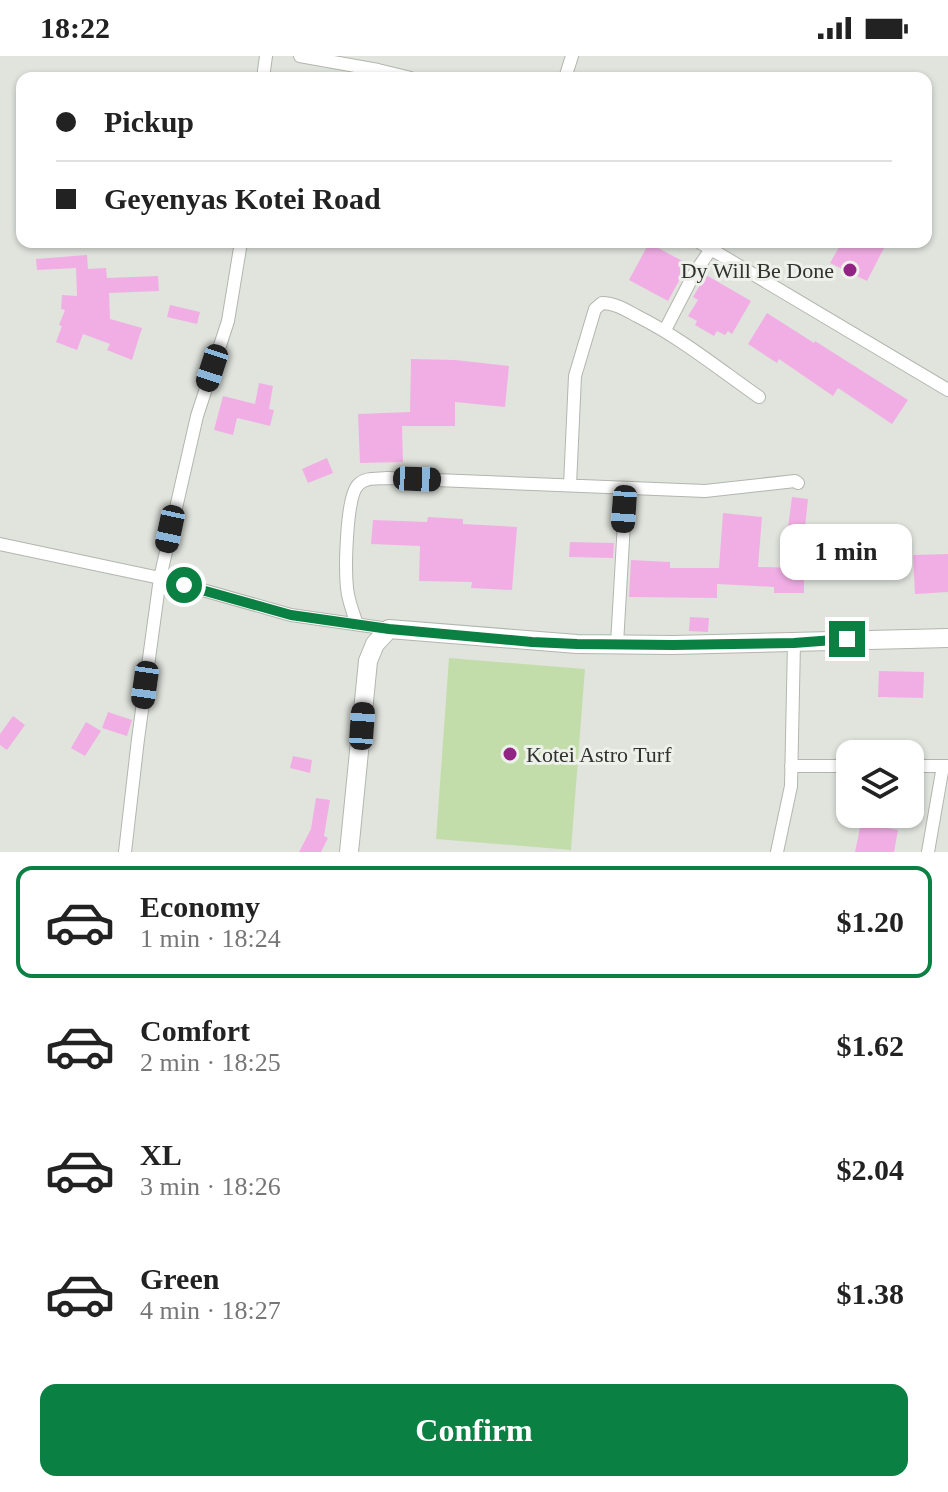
<!DOCTYPE html>
<meta charset="utf-8">
<style>
:root{--surface:#fff;--page:#f2f2f2;--text:#222;--muted:#767676;--line:#e0e0e0;--accent:#0b8043}
body{margin:0;font-family:Georgia,serif;background:var(--page);color:var(--text);height:100vh;display:flex;flex-direction:column;font-size:30px;white-space:nowrap}
*{box-sizing:border-box;margin:0}
p{font-size:26px;color:var(--muted)}
.icon{flex:none;width:44px;height:44px;fill:none;stroke:currentColor;stroke-width:2;stroke-linecap:round;stroke-linejoin:round}
.map{position:relative;height:796px;overflow:hidden}
.panel{display:flex;flex-direction:column;background:var(--surface);flex:1}
.panel>*{flex:none}
.top-card{position:absolute;left:16px;top:16px;width:916px;height:176px;border-radius:16px;box-shadow:0 2px 6px #0004;display:grid;align-content:center;height:176px;padding:0 40px;background:var(--surface)}
.controls{position:absolute;left:836px;top:684px;display:grid;gap:16px}
.controls a{display:grid;place-items:center;width:88px;height:88px;border-radius:16px;background:var(--surface);box-shadow:0 2px 6px #0004;font-size:40px}
.end{position:absolute;width:36px;height:36px;margin:-18px;border:10px solid #0b8043;background:#fff;box-shadow:0 0 0 4px #fff}
.from{border-radius:50%}
.bubble{position:absolute;height:56px;border-radius:16px;background:var(--surface);box-shadow:0 2px 6px #0004;font-size:26px;font-weight:700;line-height:56px;text-align:center}
.car{position:absolute;width:24px;height:48px;margin:-24px -12px;border-radius:10px;box-shadow:0 0 6px 2px #0007;background:linear-gradient(#222 24%,#8ab4d8 0 40%,#222 0 76%,#8ab4d8 0 86%,#222 0)}
.top-card b{display:flex;align-items:center;gap:28px;height:76px;font-size:30px}
.top-card b+b{border-top:2px solid var(--line)}
.top-card i{width:20px;height:20px;background:var(--text)}
ul{padding:14px 0 0;list-style:none}
li{display:flex;align-items:center;gap:24px;height:112px;margin:0 16px 12px;padding:0 24px;border:4px solid transparent;border-radius:16px}
li div{flex:1}
li b{display:block;font-size:30px}
li em{font-style:normal;font-weight:700}
li.on{border-color:var(--accent)}
li>.icon{width:72px;height:72px;stroke-width:1.5}
.primary-button{display:flex;gap:16px;margin-top:auto;padding:16px 40px}
.primary-button a{flex:1;height:92px;border-radius:16px;background:var(--accent);color:#fff;font-size:32px;font-weight:700;line-height:92px;text-align:center}
.status{display:flex;justify-content:space-between;align-items:center;height:56px;padding:0 40px;background:var(--surface);direction:ltr}
.status svg{height:22px;fill:currentColor}
.map>svg:first-child{display:block}
</style>
<div class="status"><b>18:22</b><svg viewBox="0 0 49 12"><path d="M0 12V9h3v3zM5 12V6h3v6zM10 12V3h3v9zM15 12V0h3v12zM26 1h20v11H26zM47 4h2v5h-2z"/></svg></div>
<div class="map">
<svg width="948" height="796" viewBox="0 0 948 796">
<rect width="100%" height="100%" fill="#e0e4dd"/>
<path fill="#c3ddaa" d="M449,602L585,613L571,794L436,783Z"/>
<path fill="#f1aee5" d="M842,186H887L867,225L830,207Z
M649,187L688,208L668,245L629,224Z
M87,199L88,213L106,212L107,222L158,220L159,235L109,237L110,263L142,272L132,304L107,294L110,288L83,278L77,294L56,286L62,270L59,269L65,254L61,253L62,239L77,240L76,212L37,214L36,203Z
M706,219L751,245L732,278L728,275L725,279L717,275L714,280L695,269L697,265L688,260L698,244L693,241Z
M170,249L200,256L197,268L167,261Z
M767,257L814,287L815,285L908,344L892,368L838,332L833,340L779,303L777,307L748,288Z
M411,303L455,304L509,310L505,351L455,346V370H402L403,406L360,407L358,358L410,356Z
M259,327L273,330L269,353L274,354L270,370L237,362L233,379L214,374L223,340L255,348Z
M327,402L333,417L308,427L302,413Z
M792,441L808,443L804,480L787,479Z
M723,457L762,461L758,511L804,512V537H774V531L717,528V542L629,541L631,504L670,506V512H719Z
M428,461L463,463V468L517,471L512,534L471,532L472,526L419,525L420,490L371,488L373,464L427,466Z
M570,486L614,487L613,502L569,501Z
M948,498V536L915,538L913,499Z
M690,561L709,562L708,576L689,575Z
M879,615L924,616L923,642L878,641Z
M108,656L132,664L127,680L102,672Z
M13,660L25,669L7,694L0,689V678Z
M86,666L101,675L85,700L71,692Z
M293,700L312,704L310,717L290,712Z
M316,742L330,744L324,780L328,782L321,796H299L311,773Z
M861,767L898,774L894,796H855Z"/>
<g fill="none" stroke-linecap="round" stroke-linejoin="round">
<defs>
<path id="street" d="M300,0L378,14L411,22
M263,22L266,0
M565,22L572,0
M699,186L948,334
M665,274L694,218L711,193
M570,429L575,320L595,253L602,247C615,247 626,254 637,260C681,282 719,313 759,341
M0,488L160,522L291,559L389,573
M357,568C353,557 348,544 347,532C345,513 346,441 358,429C365,421 377,423 387,422L705,435L795,425L798,427
M617,588L626,432
M791,710H850
M910,710H948
M125,796L138,683L160,522L197,360L228,265L241,186
M777,796L791,730L794,587
M928,796L943,710"/>
<path id="secondary" d="M349,796L368,605L375,588L389,573L577,588L673,589L948,582"/>
</defs>
<use href="#street" stroke="#b2b6af" stroke-width="14"/>
<use href="#secondary" stroke="#b2b6af" stroke-width="20"/>
<use href="#street" stroke="#fff" stroke-width="12"/>
<use href="#secondary" stroke="#fff" stroke-width="18"/>
</g>
<g fill="none" stroke-linecap="round" stroke-linejoin="round">
<path stroke="#0b8043" stroke-width="10" d="M184,529L291,559L389,573L532,586L577,588L673,589L794,587L847,583"/>
</g>
<g fill="#922485" stroke="#edf1ea" stroke-width="3">
<circle cx="850" cy="214" r="8"/>
<circle cx="510" cy="698" r="8"/>
</g>
<g text-anchor="middle" dominant-baseline="central" stroke-width="6" stroke-linejoin="round" paint-order="stroke">
<g font-size="22" fill="#30322f" stroke="#edf1ea" text-anchor="end">
<text x="834" y="214">Dy Will Be Done</text>
<text x="526" y="698" text-anchor="start">Kotei Astro Turf</text>
</g>
</g>
</svg>
<div class="controls">
<a><svg class="icon" aria-label="layers" viewBox="0 0 24 24"><path d="M12 4l9 5-9 5-9-5zM3 14l9 5 9-5"/></svg></a>
</div>
<i class="end from" style="left:184px;top:529px"></i>
<i class="end" style="left:847px;top:583px"></i>
<div class="bubble" style="left:780px;top:468px;width:132px">1 min</div>
<i class="car" style="left:212px;top:312px;rotate:198deg"></i>
<i class="car" style="left:417px;top:423px;rotate:92deg"></i>
<i class="car" style="left:624px;top:453px;rotate:184deg"></i>
<i class="car" style="left:170px;top:473px;rotate:192deg"></i>
<i class="car" style="left:145px;top:629px;rotate:188deg"></i>
<i class="car" style="left:362px;top:670px;rotate:4deg"></i>
<div class="top-card">
<b><i class="from"></i>Pickup</b>
<b><i></i>Geyenyas Kotei Road</b>
</div>
</div>
<section class="panel">
<ul>
<li class="on"><svg class="icon" aria-label="car" viewBox="0 0 24 24"><path d="M5 17H2v-5l4-1 3-4h7l3 4 3 1v5h-3M9 17h6M6 11h13"/><circle cx="7" cy="17" r="2"/><circle cx="17" cy="17" r="2"/></svg><div><b>Economy</b><p>1 min · 18:24</p></div><em>$1.20</em></li>
<li><svg class="icon" aria-label="car" viewBox="0 0 24 24"><path d="M5 17H2v-5l4-1 3-4h7l3 4 3 1v5h-3M9 17h6M6 11h13"/><circle cx="7" cy="17" r="2"/><circle cx="17" cy="17" r="2"/></svg><div><b>Comfort</b><p>2 min · 18:25</p></div><em>$1.62</em></li>
<li><svg class="icon" aria-label="car" viewBox="0 0 24 24"><path d="M5 17H2v-5l4-1 3-4h7l3 4 3 1v5h-3M9 17h6M6 11h13"/><circle cx="7" cy="17" r="2"/><circle cx="17" cy="17" r="2"/></svg><div><b>XL</b><p>3 min · 18:26</p></div><em>$2.04</em></li>
<li><svg class="icon" aria-label="car" viewBox="0 0 24 24"><path d="M5 17H2v-5l4-1 3-4h7l3 4 3 1v5h-3M9 17h6M6 11h13"/><circle cx="7" cy="17" r="2"/><circle cx="17" cy="17" r="2"/></svg><div><b>Green</b><p>4 min · 18:27</p></div><em>$1.38</em></li>
</ul>
<div class="primary-button"><a>Confirm</a></div>
</section>
